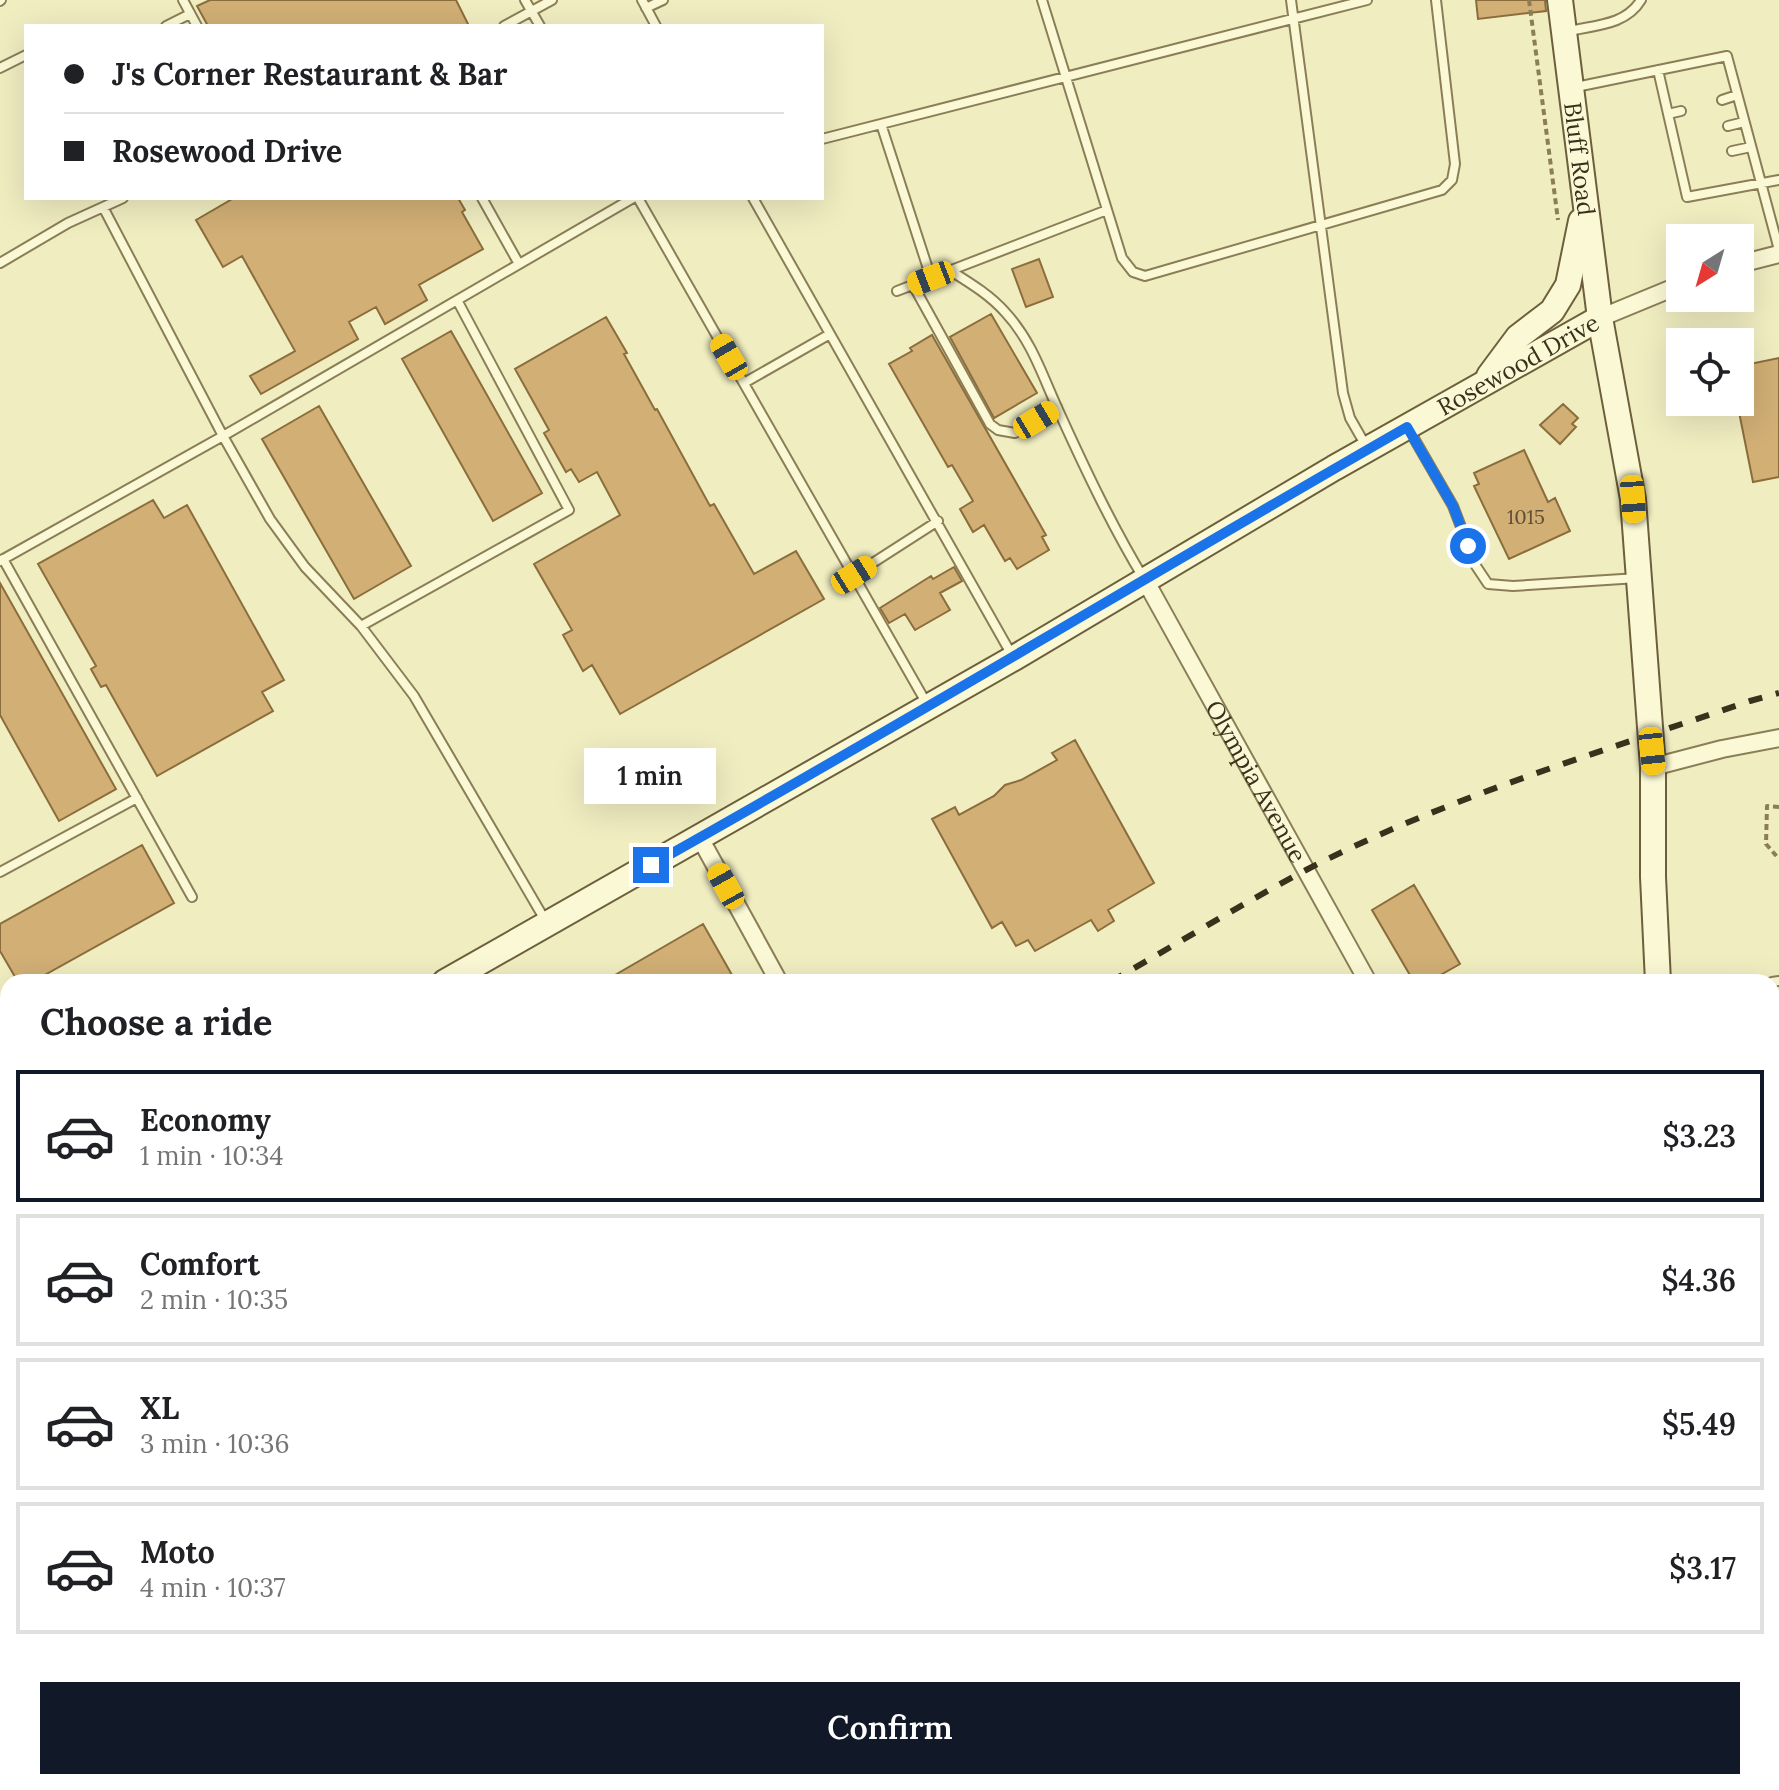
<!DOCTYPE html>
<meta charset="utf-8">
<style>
:root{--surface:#fff;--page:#f6f6f6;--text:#202124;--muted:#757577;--line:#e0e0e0;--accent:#111827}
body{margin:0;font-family:Lora,serif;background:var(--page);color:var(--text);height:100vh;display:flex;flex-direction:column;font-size:30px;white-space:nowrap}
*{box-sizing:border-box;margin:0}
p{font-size:26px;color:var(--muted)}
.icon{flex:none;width:44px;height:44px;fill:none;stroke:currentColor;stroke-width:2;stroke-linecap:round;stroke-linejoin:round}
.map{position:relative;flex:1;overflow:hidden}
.side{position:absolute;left:0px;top:974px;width:1780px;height:816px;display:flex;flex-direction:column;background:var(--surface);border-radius:24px 24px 0 0;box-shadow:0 8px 32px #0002}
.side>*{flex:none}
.top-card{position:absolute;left:24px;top:24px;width:800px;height:176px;border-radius:0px;box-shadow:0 8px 32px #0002;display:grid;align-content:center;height:176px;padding:0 40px;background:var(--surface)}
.needle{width:52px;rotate:217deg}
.controls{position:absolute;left:1666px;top:224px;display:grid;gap:16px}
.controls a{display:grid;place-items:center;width:88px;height:88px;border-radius:0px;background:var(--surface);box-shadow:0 8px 32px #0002;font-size:40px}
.end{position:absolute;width:36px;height:36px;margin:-18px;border:10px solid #1a73e8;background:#fff;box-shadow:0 0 0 4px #fff}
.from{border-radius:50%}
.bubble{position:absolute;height:56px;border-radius:0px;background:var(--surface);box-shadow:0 8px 32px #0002;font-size:26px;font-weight:600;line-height:56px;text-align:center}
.car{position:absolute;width:24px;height:48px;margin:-24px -12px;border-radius:10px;box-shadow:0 0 6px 2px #0007;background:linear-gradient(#f5c518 24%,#345 0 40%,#f5c518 0 76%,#345 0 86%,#f5c518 0)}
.top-card b{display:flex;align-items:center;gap:28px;height:76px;font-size:30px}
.top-card b+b{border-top:2px solid var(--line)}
.top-card i{width:20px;height:20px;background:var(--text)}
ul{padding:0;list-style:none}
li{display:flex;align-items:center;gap:24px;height:132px;margin:0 16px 12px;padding:0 24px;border:4px solid var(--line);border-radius:0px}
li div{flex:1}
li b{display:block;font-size:30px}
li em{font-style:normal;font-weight:600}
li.current{border-color:var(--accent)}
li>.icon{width:72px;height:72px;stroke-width:1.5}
h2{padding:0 40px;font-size:36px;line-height:96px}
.cta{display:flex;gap:16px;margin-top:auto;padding:16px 40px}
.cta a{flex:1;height:92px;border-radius:0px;background:var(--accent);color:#fff;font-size:32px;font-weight:600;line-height:92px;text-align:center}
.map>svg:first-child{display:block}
</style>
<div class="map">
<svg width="1779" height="1790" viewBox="0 0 1779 1790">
<rect width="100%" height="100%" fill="#f0edc1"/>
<path fill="#d1af75" stroke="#8b6d3c" stroke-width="2" d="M210,0H456L469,26H208L197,6Z
M1476,0H1545L1546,11L1478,19Z
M234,198H458L465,210L462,212L483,249L419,285L427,300L385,324L376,307L349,322L358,339L261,394L250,376L295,351L242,256L223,267L196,220Z
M1039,259L1053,297L1026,307L1012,269Z
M991,314L1037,393L994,418L950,337Z
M606,317L627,353L624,354L655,410L657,409L710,506L714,504L754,574L796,551L824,599L620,714L592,665L583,671L563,635L572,630L534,564L620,515L597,472L579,482L571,469L566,472L544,433L549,430L515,369Z
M451,331L542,493L493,521L402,359Z
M932,335L1046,535L1042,537L1049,550L1017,569L1010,558L1005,561L984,525L973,532L960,509L973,501L952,465L948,467L889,364L912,351L910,348Z
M1779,358V477L1753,482L1737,402H1740V366Z
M1563,404L1578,418L1572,424L1576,427L1560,444L1540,425Z
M319,406L411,566L354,599L262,439Z
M1524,450L1548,502L1555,498L1570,531L1509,559L1474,486L1479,484L1474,473Z
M153,500L164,518L187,505L284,680L262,692L273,711L157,776L106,685L101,687L91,669L96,666L38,564Z
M954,567L962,581L940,593L950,610L915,630L905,614L889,623L880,608L931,576L933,579Z
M0,583L116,789L59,821L0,715Z
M1075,740L1154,883L1108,910L1114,921L1098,931L1091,920L1035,951L1028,940L1016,946L1002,922L992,928L932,819L955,807L959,815L994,796L1005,785L1021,780L1057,760L1052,753Z
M142,845L174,903L32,982H18L0,951V924Z
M1414,885L1460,964L1428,982H1414L1372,910Z
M703,924L736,982H603Z"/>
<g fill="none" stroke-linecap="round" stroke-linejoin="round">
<defs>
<path id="lane" d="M183,0L197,26
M525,0L540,26
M642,0L656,26
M1042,0L1122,258L1133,272L1145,276L1442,190L1452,180L1455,164L1436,0
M1291,0L1343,393L1350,418L1366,446
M0,1L1,0
M646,8L663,0
M166,26L190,14
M504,26L552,0
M1569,31C1596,25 1626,25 1641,0
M0,68L26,55
M1658,70L1687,197L1779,180
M1576,87L1727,56L1779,250
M1722,100L1737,95
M1668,114L1681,111
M881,124L931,278
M1728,126L1744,122
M822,139L1367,0
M1732,151L1751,147
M482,198L519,264
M638,198L927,704
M753,198L1013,657
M103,207L223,436L270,519L305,567L361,626L414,696L545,920
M0,263L68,223L123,198
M951,271C970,283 990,295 1005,312C1033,342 1043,378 1060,414C1086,471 1112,526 1144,579
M913,285L990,424L998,430L1015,433L1057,407
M897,291L1107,210
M744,383L830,334
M1408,428L1453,506L1476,566L1488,584L1513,586L1638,578
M3,559L192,897
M0,561L223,436L633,198
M854,575L938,521
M361,626L569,510L457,300
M0,872L137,798
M1772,982L1779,981
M1772,1105H1779
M507,1790L514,1788L515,1790
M751,1790L772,1782"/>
<g id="street">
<path d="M1740,264L1779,254"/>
<path d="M1600,318L1680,285"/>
<path id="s1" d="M1145,580L1368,982"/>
<path d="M1653,767L1722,749L1779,738"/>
<path d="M700,838L779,982"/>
<path d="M0,1165L8,1197"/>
<path d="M1772,1542L1779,1538"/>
<path d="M1236,1782L1239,1790"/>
<path d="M1707,1782L1708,1790"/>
<path d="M1078,1790L1101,1782"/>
</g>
<g id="secondary">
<path id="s2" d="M1560,0L1600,318L1633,499L1653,767V877L1658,982"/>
<path d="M1489,376L1518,337L1552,311L1568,285L1581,221"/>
<path id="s3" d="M445,982L1014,658L1334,468L1600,318"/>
<path d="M0,1101L8,1108"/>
<path d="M1772,1673L1779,1685"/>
<path d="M1772,1742L1779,1754"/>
</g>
<path id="primary" d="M8,1225L2,1253L8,1276
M0,1333L8,1343
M186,1782L189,1790"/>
</defs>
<use href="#lane" stroke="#8b7e57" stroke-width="12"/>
<use href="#street" stroke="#8b7e57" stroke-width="20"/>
<use href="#secondary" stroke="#6d5f3b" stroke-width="28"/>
<use href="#primary" stroke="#584a2c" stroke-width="30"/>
<path stroke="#8b7e57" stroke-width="4" stroke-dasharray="6 4" stroke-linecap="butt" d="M1529,0L1558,220
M1779,807L1767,806L1766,844L1779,859
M1772,1131L1779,1132"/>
<use href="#lane" stroke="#fbf8d5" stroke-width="8"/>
<use href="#street" stroke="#fbf8d5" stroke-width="16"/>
<use href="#secondary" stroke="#fbf8d5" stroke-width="24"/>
<use href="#primary" stroke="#f6ed96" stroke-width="26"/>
<path stroke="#3a311d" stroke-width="6" stroke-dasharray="14 14" stroke-linecap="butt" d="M1110,982C1175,945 1240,905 1306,870C1447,797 1601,752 1750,701L1779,693
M0,1463L8,1483
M126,1782L129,1790
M231,1790L234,1782"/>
</g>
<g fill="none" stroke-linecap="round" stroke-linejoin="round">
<path stroke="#1a73e8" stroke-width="10" d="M651,865C905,723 1154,572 1407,427L1453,506L1468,546"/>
</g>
<g text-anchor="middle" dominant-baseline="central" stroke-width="8" stroke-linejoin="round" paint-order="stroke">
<g font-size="20" fill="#605033">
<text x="1526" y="516">1015</text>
</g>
<g font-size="24" fill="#3a311d" stroke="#f7f5d1">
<text stroke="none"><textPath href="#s2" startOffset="160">Bluff Road</textPath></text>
<text stroke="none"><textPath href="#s3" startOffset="1238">Rosewood Drive</textPath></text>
<text stroke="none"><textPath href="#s1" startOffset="230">Olympia Avenue</textPath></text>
</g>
</g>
</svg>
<div class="controls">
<a><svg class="needle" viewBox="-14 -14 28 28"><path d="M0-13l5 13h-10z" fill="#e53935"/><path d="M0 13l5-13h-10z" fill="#757577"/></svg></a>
<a><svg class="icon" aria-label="locate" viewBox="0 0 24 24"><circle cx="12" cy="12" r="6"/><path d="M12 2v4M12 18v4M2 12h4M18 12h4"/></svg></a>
</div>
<i class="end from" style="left:1468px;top:546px"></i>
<i class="end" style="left:651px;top:865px"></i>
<div class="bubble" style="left:584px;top:748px;width:132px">1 min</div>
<i class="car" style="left:931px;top:278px;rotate:249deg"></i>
<i class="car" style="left:729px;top:357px;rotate:330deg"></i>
<i class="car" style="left:1036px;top:420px;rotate:59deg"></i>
<i class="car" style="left:1633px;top:499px;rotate:176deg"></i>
<i class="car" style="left:854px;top:575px;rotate:58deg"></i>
<i class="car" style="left:1652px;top:751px;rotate:174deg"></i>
<i class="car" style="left:726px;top:886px;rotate:331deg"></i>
<div class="top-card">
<b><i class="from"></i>J's Corner Restaurant &amp; Bar</b>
<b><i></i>Rosewood Drive</b>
</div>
<section class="side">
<h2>Choose a ride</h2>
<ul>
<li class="current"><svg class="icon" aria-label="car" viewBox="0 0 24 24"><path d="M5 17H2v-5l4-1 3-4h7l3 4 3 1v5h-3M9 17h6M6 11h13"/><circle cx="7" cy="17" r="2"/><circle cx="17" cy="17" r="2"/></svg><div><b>Economy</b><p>1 min · 10:34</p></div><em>$3.23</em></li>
<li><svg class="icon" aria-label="car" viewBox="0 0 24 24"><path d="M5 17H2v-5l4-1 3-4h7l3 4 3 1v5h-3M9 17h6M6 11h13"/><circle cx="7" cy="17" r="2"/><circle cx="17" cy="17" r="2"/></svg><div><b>Comfort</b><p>2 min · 10:35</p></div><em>$4.36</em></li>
<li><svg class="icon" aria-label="car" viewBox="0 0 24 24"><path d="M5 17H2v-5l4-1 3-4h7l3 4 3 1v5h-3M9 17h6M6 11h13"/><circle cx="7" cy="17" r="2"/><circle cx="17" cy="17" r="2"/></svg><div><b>XL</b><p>3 min · 10:36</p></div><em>$5.49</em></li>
<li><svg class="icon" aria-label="car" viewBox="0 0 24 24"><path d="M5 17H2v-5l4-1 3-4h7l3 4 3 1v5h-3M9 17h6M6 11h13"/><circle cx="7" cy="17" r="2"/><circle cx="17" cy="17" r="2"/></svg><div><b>Moto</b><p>4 min · 10:37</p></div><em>$3.17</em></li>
</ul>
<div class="cta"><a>Confirm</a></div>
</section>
</div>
